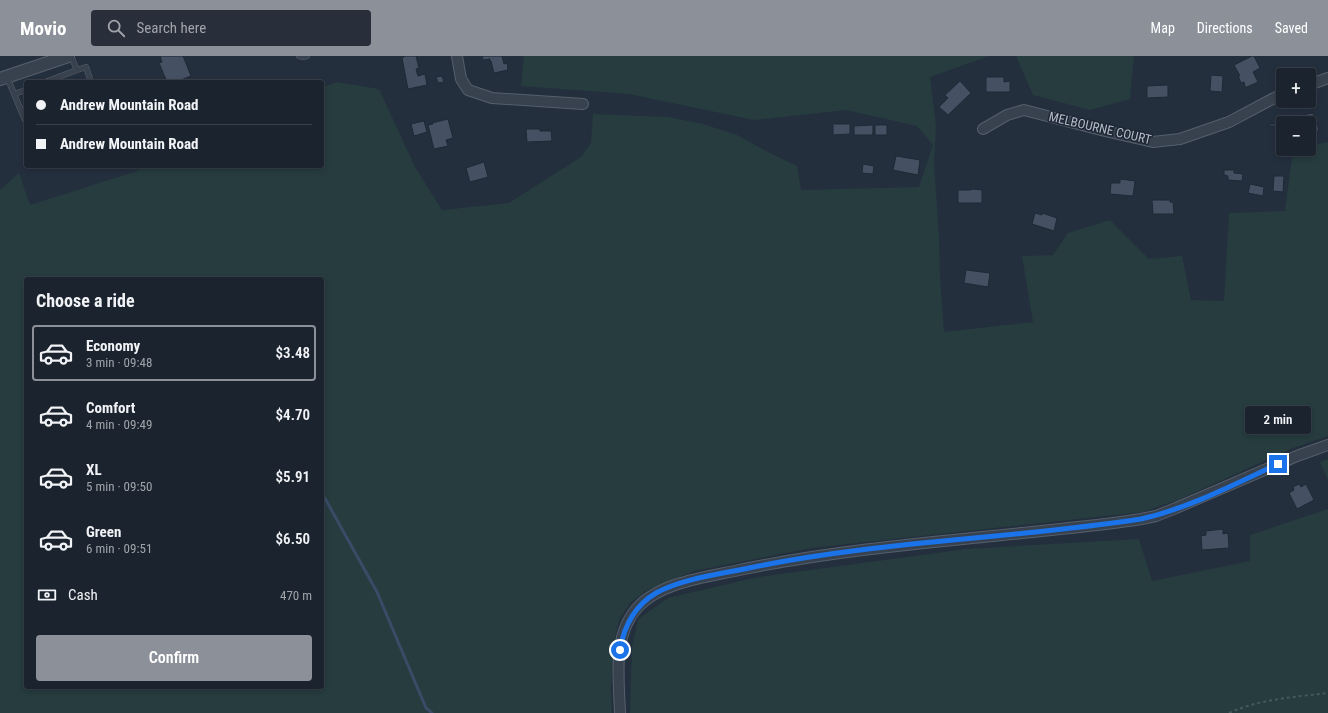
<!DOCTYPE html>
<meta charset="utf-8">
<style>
:root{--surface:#1b232e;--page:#282f3a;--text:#f1f3f6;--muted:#a0a4aa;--line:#39404a;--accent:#8c9099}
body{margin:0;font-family:"Roboto Condensed",sans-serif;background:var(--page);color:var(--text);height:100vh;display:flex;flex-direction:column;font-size:15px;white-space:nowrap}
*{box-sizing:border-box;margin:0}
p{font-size:13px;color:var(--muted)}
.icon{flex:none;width:22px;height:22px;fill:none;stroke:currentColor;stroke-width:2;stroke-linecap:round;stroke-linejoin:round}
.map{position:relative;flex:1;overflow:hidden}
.details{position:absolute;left:24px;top:221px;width:300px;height:412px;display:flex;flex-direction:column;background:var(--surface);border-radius:4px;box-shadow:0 2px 6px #0003,0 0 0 1px var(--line)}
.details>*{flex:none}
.guide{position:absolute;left:24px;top:24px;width:300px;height:88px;border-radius:4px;box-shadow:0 2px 6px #0003,0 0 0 1px var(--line);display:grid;align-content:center;height:88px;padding:0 12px;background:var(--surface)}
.tools{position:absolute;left:1276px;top:12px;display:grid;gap:8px}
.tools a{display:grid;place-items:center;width:40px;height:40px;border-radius:4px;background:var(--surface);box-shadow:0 2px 6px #0003,0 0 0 1px var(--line);font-size:20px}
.end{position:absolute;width:18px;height:18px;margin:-9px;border:5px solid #1a73e8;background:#fff;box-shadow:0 0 0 2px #fff}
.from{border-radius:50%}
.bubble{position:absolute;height:28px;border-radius:4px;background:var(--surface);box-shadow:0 2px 6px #0003,0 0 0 1px var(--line);font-size:13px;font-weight:600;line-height:28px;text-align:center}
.guide b{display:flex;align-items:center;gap:14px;height:38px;font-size:15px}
.guide b+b{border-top:1px solid var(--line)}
.guide i{width:10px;height:10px;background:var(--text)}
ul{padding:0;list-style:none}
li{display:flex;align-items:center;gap:12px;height:56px;margin:0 8px 6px;padding:0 4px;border:2px solid transparent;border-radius:4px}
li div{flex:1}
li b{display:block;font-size:15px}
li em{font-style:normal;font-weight:600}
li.active{border-color:var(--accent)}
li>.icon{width:36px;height:36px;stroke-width:1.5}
h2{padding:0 12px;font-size:18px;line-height:48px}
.pay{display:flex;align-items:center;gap:10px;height:44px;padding:0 12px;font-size:15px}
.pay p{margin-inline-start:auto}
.action{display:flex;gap:8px;margin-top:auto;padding:8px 12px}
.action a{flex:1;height:46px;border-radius:4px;background:var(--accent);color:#fff;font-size:16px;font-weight:600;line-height:46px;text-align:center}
header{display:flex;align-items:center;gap:24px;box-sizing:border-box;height:56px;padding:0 20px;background:var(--accent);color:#fff}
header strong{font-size:19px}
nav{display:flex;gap:22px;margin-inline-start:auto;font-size:14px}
.search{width:280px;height:36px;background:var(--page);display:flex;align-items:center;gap:10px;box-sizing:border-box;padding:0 14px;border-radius:4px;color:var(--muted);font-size:15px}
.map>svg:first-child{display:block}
</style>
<header>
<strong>Movio</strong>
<div class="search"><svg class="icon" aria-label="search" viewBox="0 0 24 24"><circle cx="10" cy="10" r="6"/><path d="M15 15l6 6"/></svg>Search here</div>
<nav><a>Map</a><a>Directions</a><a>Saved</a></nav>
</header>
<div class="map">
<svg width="1328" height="657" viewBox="0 0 1328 657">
<rect width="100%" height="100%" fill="#242f3e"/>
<path fill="#263c3f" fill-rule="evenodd" d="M524,0H989L930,21L936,70L934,107L939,180L940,222L944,276L1033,266L1022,200L1053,199L1068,177L1110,164L1149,203L1182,200L1191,244L1224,245L1229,157L1285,155L1293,93H1309V90L1328,86V380L1293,392L1178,444L1142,456L811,492L694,515L649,533L630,547L619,564L615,583L611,632L612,657H0V134L19,117L30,149L134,116L146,110H322V32L336,26L379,33L415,111L442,154L509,147L581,101L591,87L593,58L668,61L703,68L737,79L766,95L797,110L801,134L919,131L933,89L917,70L846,54L754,64L629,38L521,30ZM26,223H322V631H26Z
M1016,0H1134L1130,43L1090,54L1033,39Z
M1328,403V424L1320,406Z
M1328,453V657H630L632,591L638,563L668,542L758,521L966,493L1139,483L1152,525L1250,505V479Z"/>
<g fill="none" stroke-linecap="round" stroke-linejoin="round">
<path stroke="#394c67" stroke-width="3" d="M322,437L377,536L426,652L432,657"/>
</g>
<path fill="#455162" stroke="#1f2835" d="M160,0H183L191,20L176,26H167L159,7L162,6Z
M404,0H416L419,12L416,13L418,20L425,18L427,29L408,33L402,2L404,1Z
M482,0H502L504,8L507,7L508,14L494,17L491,5H490V3L483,4Z
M1252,0H1254L1260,12L1253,16L1258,26L1247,31H1245L1244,26L1241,27L1238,20H1240L1234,9Z
M1211,19L1223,20L1222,36L1210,35Z
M442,20L444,26L438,27L436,21Z
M986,21H1004V26L1010,25V36H986Z
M960,25L971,37L948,59L939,51L948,42L945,39Z
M1168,29V41L1147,42V30Z
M26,38V49L23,40Z
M1313,57L1315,66H1317L1319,75L1311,76L1309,67H1304L1302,59Z
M448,63L453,82L446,84L448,90L434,93L428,69L433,68L432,67Z
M424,65L427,76L414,80L411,68Z
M833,68H850V78L833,79Z
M1270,68H1283V76H1280V74H1277V70H1269Z
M873,69V77L872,79H854V70Z
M875,69H887V79H875Z
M526,73H540V75H551L552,85L527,86Z
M896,100L920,104L918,119L893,114Z
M484,106L488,121L470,126L466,112Z
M863,108L874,110L873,118L862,117Z
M1224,114H1234V117L1243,118L1242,125L1228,124V120L1224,119Z
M1274,120H1284L1283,136L1273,135Z
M1120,123L1135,125L1133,140L1110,138L1111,127H1120Z
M1250,128L1264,131L1263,140L1248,137Z
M972,133L982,134V147H958V134H971Z
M1152,144H1170V146H1173L1174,158H1153Z
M1035,157L1042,159V157L1057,162L1054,175L1032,168Z
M966,214L990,217L988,231L964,227Z
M1299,428L1301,431L1306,428L1314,444L1297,453L1289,437L1294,434L1293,431Z
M1223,473V478L1228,477L1229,492L1202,494L1201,480L1206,479V475Z"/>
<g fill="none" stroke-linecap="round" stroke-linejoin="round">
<defs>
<path id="service" d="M71,0L77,14L86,11L91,26
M299,0L303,1L307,0
M7,21L25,64H26
M45,26L77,14
M14,38L26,34"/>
<path id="minor" d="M457,0L461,23L468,34L492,42L583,48
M1309,29L1328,22
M983,73L1007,59L1024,54L1105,75L1153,86L1180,83L1229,66L1276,41L1283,39
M620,657C619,623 612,579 638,551C661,526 707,521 739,514C836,494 934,486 1032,476C1068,472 1105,469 1141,463L1156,460L1176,452L1297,400L1328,389"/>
<path id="tertiary" d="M0,23L68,0"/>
</defs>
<use href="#service" stroke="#565f6c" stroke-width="6"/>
<use href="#minor" stroke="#565f6c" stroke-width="12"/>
<use href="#tertiary" stroke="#565f6c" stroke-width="14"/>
<path stroke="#44595c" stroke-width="2" stroke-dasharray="3 3" stroke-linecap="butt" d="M1229,657C1259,643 1295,641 1328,637"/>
<use href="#service" stroke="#38414e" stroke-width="5"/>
<use href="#minor" stroke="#38414e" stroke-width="10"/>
<use href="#tertiary" stroke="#38414e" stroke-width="12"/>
</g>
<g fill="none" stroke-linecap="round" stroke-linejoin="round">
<path stroke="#1a73e8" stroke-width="5" d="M620,594C624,570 634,550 656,537C681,523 720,518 749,512C878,485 1011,483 1141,463C1187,453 1235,428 1278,408"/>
</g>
<g text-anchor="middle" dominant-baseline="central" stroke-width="3" stroke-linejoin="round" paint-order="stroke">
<g font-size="13" fill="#b4bcc9" stroke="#1d2633">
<text transform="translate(1100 72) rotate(13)">MELBOURNE COURT</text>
</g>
</g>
</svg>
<div class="tools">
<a>+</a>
<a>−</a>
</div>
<i class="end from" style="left:620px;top:594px"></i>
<i class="end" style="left:1278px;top:408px"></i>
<div class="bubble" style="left:1245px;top:350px;width:66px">2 min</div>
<div class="guide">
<b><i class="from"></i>Andrew Mountain Road</b>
<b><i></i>Andrew Mountain Road</b>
</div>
<section class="details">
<h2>Choose a ride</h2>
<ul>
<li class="active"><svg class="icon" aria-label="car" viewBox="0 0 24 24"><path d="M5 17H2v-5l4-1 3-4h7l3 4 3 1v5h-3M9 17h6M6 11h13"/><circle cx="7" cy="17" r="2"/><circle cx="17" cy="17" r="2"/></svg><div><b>Economy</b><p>3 min · 09:48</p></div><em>$3.48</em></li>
<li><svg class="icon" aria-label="car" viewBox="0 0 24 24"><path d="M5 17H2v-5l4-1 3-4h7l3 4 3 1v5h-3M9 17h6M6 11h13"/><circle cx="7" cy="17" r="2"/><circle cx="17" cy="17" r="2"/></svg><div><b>Comfort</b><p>4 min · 09:49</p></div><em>$4.70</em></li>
<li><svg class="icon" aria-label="car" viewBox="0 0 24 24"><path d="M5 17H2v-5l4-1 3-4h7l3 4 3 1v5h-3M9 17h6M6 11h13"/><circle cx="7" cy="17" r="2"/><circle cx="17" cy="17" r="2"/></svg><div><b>XL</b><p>5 min · 09:50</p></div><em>$5.91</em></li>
<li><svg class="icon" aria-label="car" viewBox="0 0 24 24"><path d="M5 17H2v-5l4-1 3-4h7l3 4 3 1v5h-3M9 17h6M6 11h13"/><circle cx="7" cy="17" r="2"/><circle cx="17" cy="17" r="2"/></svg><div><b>Green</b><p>6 min · 09:51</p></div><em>$6.50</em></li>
</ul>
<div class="pay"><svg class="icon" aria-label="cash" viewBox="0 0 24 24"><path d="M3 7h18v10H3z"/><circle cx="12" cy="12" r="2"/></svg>Cash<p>470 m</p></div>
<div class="action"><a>Confirm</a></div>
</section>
</div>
